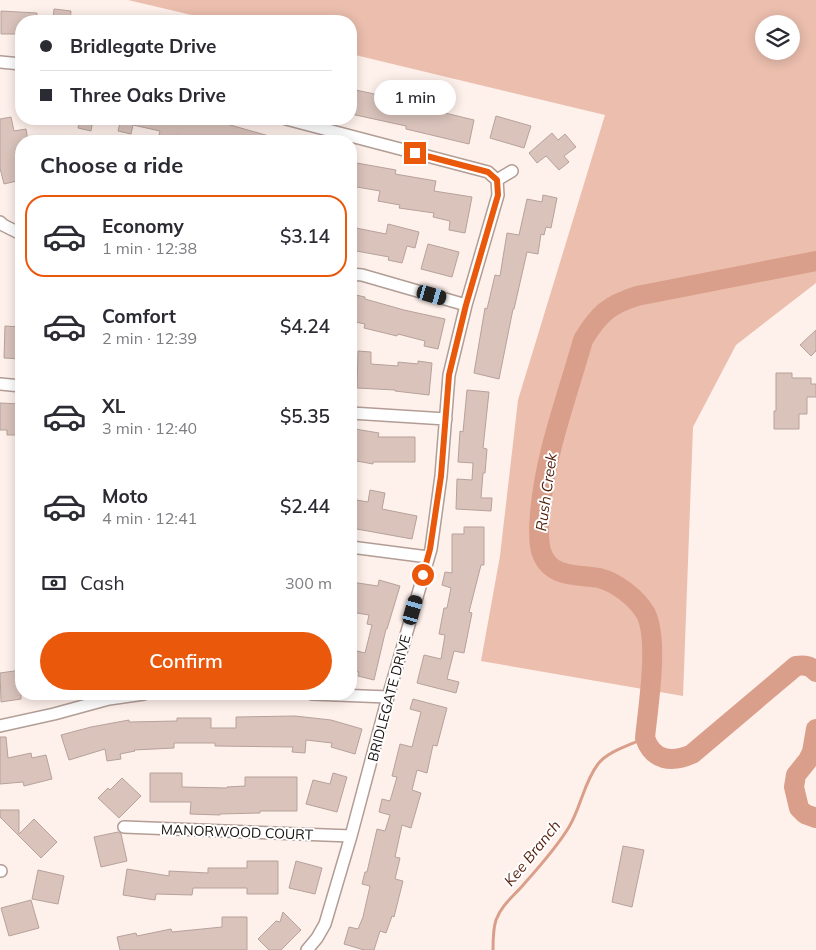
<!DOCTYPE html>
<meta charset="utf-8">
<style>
:root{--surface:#fff;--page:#f2f2f3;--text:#2b2b33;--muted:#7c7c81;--line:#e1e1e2;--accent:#ea580c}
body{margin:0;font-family:Mulish,sans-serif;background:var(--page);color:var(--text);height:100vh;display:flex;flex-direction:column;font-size:19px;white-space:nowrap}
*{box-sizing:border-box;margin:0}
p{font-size:16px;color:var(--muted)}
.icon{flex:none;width:28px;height:28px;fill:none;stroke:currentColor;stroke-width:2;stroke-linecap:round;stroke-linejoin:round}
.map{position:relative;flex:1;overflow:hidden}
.sheet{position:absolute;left:15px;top:135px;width:342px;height:565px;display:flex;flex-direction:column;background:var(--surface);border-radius:20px;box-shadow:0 2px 12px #0003}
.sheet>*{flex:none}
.hud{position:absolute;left:15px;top:15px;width:342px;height:110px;border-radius:20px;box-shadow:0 2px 12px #0003;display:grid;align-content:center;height:110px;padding:0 25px;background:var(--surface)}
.fabs{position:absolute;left:755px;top:15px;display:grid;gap:10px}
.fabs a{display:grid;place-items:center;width:45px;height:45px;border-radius:50%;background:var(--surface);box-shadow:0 2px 12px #0003;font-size:25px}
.end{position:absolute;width:22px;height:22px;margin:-11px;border:6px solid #ea580c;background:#fff;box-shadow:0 0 0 2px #fff}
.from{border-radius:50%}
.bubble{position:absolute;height:35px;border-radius:18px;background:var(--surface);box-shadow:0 2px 12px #0003;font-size:16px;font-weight:600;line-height:35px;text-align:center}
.car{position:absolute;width:15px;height:30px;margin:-15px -8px;border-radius:6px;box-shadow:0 0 4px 1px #0007;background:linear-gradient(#222 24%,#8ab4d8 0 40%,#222 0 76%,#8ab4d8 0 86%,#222 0)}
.hud b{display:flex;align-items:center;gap:18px;height:48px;font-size:19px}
.hud b+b{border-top:1px solid var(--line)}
.hud i{width:12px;height:12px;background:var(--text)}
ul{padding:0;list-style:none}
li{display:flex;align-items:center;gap:15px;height:82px;margin:0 10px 8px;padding:0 15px;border:2px solid transparent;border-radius:20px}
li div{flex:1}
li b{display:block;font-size:19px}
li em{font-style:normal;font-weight:600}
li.selected{border-color:var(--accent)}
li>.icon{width:45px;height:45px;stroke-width:1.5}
h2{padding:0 25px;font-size:22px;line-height:60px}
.pay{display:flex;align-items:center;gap:12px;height:55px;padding:0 25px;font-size:19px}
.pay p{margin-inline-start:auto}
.primary-button{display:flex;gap:10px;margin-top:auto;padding:10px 25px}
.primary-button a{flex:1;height:58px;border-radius:30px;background:var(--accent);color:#fff;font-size:20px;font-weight:600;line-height:58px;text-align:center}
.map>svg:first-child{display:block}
</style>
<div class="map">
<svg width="816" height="950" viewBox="0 0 816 950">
<rect width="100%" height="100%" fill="#fef0eb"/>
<path fill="#ebbeae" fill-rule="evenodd" d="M128,0H816V283L736,345L693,427L683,696L481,661L500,556L518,400L605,115L351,54V21H217ZM764,24H791V51H764Z"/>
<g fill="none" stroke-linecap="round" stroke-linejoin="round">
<path stroke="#da9f8a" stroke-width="3" d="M493,950C493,940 493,929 496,920C502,904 514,896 524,884C540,866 557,847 569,827C581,807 584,782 598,764C608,751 630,745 645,738"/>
<path stroke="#da9f8a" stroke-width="20" d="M816,261L637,296C608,305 598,315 583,340C567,397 545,454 540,513C539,525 538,540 541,551C550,579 577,574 599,578C616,582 637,598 646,614C659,641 648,707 645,738C653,761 672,763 692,754L796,666C804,665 810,665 816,672
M816,729L812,752L808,760L796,775L794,787L799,808L805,814L816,818"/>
</g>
<path fill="#d9c3bb" stroke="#b7a29b" d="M54,9L71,11L70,21H53Z
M1,11L37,13V21H21V34H1Z
M351,89L412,102L414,95L428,99L426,107L441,111V112L474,120L469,144L406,129V126L351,114Z
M496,116L531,126L524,148L490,138Z
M11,117L14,131L26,129L28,141H21V180L4,184L0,168V119Z
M80,119H93L91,131L78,128Z
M121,119H209L276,138V141H203L177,135L175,141H167L158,139L160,131L133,125L131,134L118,131Z
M552,133L558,140L565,134L576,147L564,156L569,162L559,170L546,156L537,163L529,153Z
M351,162L396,170L395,174L436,181L434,191L472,197L465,233L449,230L450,221L433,217L434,213L399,208L400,205L378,201L380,191L351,186Z
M543,195L557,198L551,228L546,227L544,235L541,234L538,254L527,252L514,309H513L499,379L474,373L485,308L487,309L495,275L500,276L507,233L519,235L527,199L542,202Z
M388,224L419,232L415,248L407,246L402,263L388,260L389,257L351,250V227L386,234Z
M428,244L459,252L452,277L421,269Z
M351,294L365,297V299L404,310L445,319L438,349L424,346L425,341L398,334L397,336L364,328L365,324L351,321Z
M5,326L21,327V359L4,358Z
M816,330V351L811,356L800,345Z
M358,351L371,352V364L398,366V362L418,364V361L432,363L429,395L395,391V390L357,388Z
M776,373H792V378H811V384H816V397H807V414H799V429H774V411H776Z
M467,390L489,392L483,448L487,449L485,473H483L481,498H492L491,511L456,509L457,479L472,480L473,463L458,462L460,431L463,432Z
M0,403L21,404V435H7V430H0Z
M355,429L379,433L378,437H415V462H373V464L351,460V448Z
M370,490L385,493L382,509L417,516L412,539L351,528V499L368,502Z
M464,527H484V565H481L469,612L472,613L464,653L454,651L447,679L459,682L456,693L417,683L424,655L441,659L445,635L439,634L444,608H447L451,588L442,585L445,572L452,573V534H464Z
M379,580L400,586L387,629H386L374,680L358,676L359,672L351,671L353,650L365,653L372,625L367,624L369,615L351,612V582L378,586Z
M21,670V699L1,702L0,673Z
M413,699L447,708L437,746L433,745L427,773L417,770L412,790L421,793L411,828L402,825L395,857L400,858L395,879L403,881L394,917L392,916L386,933L380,931L374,950H364L344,944L349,927L358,929L363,917L370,886L362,884L365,872H367L377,829L385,831L390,815L379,812L382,799L390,801L397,777L392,776L400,744L412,747L421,712L410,709Z
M295,716L331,720L362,729L355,754L331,747L332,743L306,740L305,753L292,752L293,747L215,746V743H174V748L134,750L135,751L120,754L121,759L107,761L105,749L69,760L61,735L91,727L129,720V722L177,721V718H211V728H236V717Z
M0,737H6L8,758L31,753L32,758L46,755L52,779L24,786L23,782L0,784Z
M150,773H182V787L227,788V787L245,786V777H297V811H260V813L220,814V815L190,814L191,802H150Z
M333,773L347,777L337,812L306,804L313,780L330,784Z
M122,778L141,796L119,818L98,798L108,788L110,790Z
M0,810H19V834L34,819L57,842L41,858L0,817Z
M118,832L121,834L127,861L101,867L94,837Z
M623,846L644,850L632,907L612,902Z
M247,861H278V894H247V888H193L192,895L156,894L155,900L123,895L127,869L169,876V871L208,873V868H247Z
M296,861L322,868L315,894L289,888Z
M38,870L64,876L58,904L32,899Z
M31,900L39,928L9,936L1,908Z
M283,912L301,930L281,950H269L258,939L276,921L280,922Z
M222,917H247V950H120L117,937L136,933L137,936L171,929L172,932L222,927Z"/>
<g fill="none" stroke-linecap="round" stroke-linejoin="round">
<defs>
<path id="minor" d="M0,62L21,64
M286,119L488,172L497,180L498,195L466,305L449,375L441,476L431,549L388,697L351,836L325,924L317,938L307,950
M497,180L512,171
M0,222L3,225L21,234
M351,274L362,275L466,305
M0,384L21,386
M351,413L446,419
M351,547L428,557
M312,694L388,697
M0,726L54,714L109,699L144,694
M124,827L351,836
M0,871H1"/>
</defs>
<use href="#minor" stroke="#b29d95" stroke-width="14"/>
<use href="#minor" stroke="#fff" stroke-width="11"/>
</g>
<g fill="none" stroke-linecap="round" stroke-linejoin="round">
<path stroke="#ea580c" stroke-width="6" d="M415,153L488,172L497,180L498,195L466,305L449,375L441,476L430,549L423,575"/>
</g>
<g text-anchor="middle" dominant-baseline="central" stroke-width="4" stroke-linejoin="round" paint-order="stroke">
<g font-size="14" fill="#160f0c" stroke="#fff">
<text transform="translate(389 698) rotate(-75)">BRIDLEGATE DRIVE</text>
<text transform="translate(237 832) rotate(2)">MANORWOOD COURT</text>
</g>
<g font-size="15" font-style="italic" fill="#541f0a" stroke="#fff">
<text transform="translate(546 492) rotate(-82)">Rush Creek</text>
<text transform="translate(532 853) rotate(-51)">Kee Branch</text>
</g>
</g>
</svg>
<div class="fabs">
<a><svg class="icon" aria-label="layers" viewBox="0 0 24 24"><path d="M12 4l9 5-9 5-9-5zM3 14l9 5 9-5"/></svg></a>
</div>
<i class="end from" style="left:423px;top:575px"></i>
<i class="end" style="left:415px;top:153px"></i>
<div class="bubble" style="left:374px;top:80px;width:82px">1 min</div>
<i class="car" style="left:432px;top:295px;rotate:106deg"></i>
<i class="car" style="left:413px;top:610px;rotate:16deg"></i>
<div class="hud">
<b><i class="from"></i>Bridlegate Drive</b>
<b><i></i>Three Oaks Drive</b>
</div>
<section class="sheet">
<h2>Choose a ride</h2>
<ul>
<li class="selected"><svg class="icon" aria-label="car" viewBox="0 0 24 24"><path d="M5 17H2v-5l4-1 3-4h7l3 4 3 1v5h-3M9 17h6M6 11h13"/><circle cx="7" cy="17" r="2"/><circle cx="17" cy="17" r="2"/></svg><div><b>Economy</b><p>1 min · 12:38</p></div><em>$3.14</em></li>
<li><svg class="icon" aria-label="car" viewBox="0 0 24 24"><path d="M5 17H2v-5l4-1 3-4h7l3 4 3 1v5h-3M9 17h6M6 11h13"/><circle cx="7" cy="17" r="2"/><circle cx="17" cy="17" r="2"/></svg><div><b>Comfort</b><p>2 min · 12:39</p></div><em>$4.24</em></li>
<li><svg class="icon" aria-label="car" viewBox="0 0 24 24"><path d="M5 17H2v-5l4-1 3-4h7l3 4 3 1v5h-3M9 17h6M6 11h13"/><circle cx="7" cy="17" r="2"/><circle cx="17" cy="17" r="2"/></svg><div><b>XL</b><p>3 min · 12:40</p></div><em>$5.35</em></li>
<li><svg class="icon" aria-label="car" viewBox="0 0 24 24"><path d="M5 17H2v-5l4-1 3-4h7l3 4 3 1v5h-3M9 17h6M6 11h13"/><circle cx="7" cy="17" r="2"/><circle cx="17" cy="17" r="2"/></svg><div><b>Moto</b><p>4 min · 12:41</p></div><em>$2.44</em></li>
</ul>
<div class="pay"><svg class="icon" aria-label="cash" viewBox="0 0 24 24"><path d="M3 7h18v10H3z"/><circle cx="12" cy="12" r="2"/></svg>Cash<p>300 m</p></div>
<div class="primary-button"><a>Confirm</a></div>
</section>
</div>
